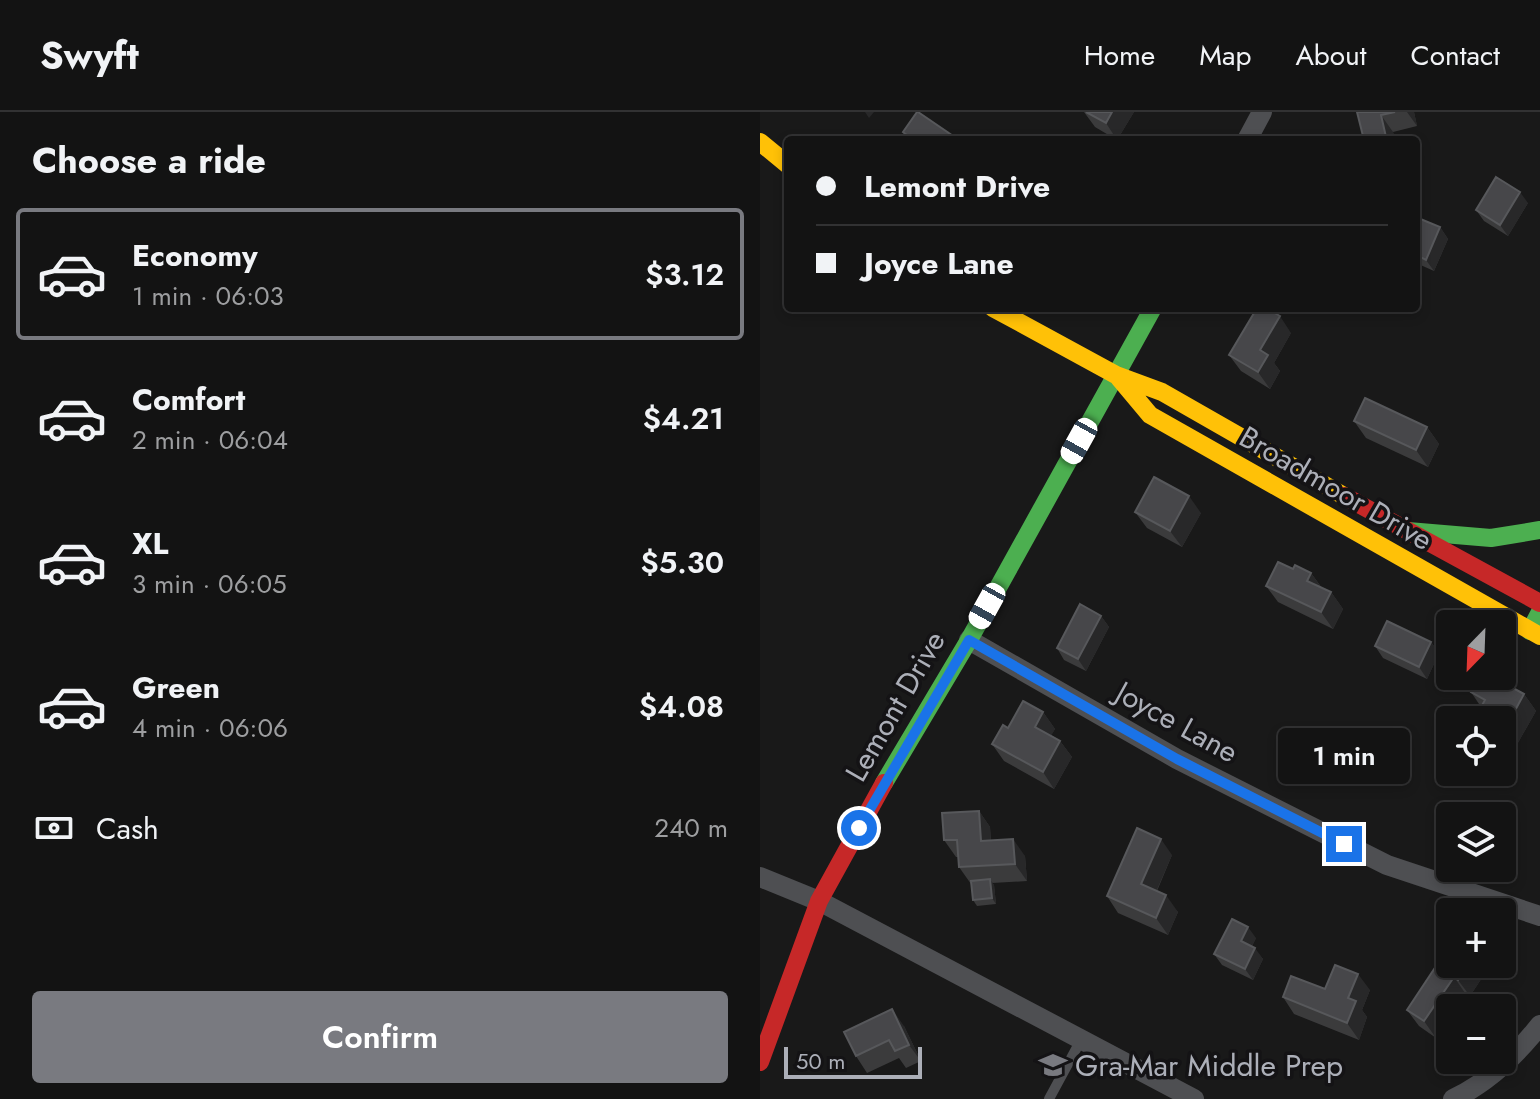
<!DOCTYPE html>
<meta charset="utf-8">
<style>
:root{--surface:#131313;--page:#1c1c1c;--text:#f1f3f6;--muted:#9d9ea0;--line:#323233;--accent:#797a80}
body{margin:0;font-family:Jost,sans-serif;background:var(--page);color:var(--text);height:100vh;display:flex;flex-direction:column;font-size:30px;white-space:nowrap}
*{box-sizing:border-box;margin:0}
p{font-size:26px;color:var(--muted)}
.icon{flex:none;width:44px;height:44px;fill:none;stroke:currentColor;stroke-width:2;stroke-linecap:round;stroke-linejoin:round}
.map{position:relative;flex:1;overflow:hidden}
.details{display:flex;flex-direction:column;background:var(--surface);width:760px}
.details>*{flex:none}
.hud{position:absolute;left:24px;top:24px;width:636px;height:176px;border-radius:8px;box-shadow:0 4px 12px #0003,0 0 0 2px var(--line);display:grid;align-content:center;height:176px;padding:0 32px;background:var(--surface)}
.needle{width:52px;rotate:203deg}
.buttons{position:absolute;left:676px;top:498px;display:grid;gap:16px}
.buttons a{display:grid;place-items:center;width:80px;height:80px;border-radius:8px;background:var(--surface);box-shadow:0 4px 12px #0003,0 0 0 2px var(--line);font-size:40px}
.scale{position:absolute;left:24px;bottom:20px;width:138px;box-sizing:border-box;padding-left:8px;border:4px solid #acafb8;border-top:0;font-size:22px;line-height:28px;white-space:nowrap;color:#acafb8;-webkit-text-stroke:6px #141315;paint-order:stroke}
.end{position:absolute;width:36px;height:36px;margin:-18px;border:10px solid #1a73e8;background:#fff;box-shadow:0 0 0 4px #fff}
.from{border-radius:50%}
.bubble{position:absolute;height:56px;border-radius:8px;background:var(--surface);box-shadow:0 4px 12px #0003,0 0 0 2px var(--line);font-size:26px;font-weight:600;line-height:56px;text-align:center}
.car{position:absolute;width:24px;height:48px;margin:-24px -12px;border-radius:10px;box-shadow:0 0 6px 2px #0007;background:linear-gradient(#fff 24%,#345 0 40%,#fff 0 76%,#345 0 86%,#fff 0)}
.hud b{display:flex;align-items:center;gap:28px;height:76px;font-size:30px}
.hud b+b{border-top:2px solid var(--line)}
.hud i{width:20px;height:20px;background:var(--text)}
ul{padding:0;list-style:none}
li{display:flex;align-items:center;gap:24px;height:132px;margin:0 16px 12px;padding:0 16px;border:4px solid transparent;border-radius:8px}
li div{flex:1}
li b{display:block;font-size:30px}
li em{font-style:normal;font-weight:600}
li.active{border-color:var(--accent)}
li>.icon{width:72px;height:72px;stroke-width:1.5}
h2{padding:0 32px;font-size:36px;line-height:96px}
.pay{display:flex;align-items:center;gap:20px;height:88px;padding:0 32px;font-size:30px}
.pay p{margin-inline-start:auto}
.action{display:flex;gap:16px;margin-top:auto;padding:16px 32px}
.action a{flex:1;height:92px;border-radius:8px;background:var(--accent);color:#fff;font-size:32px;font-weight:600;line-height:92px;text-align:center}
header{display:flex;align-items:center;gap:48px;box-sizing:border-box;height:112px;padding:0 40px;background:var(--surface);border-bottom:2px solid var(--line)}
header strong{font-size:38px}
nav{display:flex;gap:44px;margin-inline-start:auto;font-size:28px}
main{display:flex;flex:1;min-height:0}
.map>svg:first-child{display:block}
</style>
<header>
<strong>Swyft</strong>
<nav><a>Home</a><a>Map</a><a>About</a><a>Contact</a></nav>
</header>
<main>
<section class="details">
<h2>Choose a ride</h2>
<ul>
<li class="active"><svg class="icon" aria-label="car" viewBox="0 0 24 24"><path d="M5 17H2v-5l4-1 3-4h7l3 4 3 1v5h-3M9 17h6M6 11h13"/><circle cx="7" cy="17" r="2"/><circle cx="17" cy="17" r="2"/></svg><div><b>Economy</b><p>1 min · 06:03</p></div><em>$3.12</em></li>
<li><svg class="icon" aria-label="car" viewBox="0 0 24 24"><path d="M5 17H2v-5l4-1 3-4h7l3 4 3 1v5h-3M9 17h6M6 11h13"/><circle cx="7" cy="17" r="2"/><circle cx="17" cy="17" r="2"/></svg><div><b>Comfort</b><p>2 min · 06:04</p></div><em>$4.21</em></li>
<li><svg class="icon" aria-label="car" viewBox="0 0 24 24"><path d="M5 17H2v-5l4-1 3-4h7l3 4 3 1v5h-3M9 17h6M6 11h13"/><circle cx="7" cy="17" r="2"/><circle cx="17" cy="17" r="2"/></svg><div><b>XL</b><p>3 min · 06:05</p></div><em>$5.30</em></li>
<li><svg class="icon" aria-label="car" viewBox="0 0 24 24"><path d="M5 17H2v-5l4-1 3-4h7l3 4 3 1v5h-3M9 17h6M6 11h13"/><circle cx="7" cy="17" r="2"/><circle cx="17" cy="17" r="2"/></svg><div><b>Green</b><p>4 min · 06:06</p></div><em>$4.08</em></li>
</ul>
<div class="pay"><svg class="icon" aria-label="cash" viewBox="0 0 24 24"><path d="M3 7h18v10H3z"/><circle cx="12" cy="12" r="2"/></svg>Cash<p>240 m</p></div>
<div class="action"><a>Confirm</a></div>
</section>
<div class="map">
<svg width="780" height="987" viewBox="0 0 780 987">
<rect width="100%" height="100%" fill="#191919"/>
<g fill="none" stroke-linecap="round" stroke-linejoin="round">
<path stroke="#4e4f52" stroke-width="10" d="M289,987L322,926"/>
<path stroke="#4e4f52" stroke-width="20" d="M487,28L502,0
M209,528L417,647L627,753L780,804
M0,765L59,789L434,987
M693,987C729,970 756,943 780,913"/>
<path stroke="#4caf50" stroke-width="18" d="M648,419L731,426L780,418
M770,519L780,500
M124,671L209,528L393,196"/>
<path stroke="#ffc107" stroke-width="18" d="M0,30L28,53
M233,196L356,263L402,280L584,384
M359,266L390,303L780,524"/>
<path stroke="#c62828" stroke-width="18" d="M584,384L780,491
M0,950L59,789L124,671"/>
</g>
<path fill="#3b3b3c" d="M324,0H374L357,28L335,15Z
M597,0H654L657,14L633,20L635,28H604Z
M768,91L748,124L724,109L716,98Z
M656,111L680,115L688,127L674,159L656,151Z
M531,221L514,251L520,259L510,277L481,259L469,243Z
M594,309L667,315L679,332L668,355L606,326Z
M375,400L441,401L422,435L387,416Z
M533,457L551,461L562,476L571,480L583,497L573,517L518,490L506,474Z
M341,504L349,515L326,559L304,548L297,536Z
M671,530L679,541L667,567L623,546L615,534Z
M711,580L764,582L776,599L755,636L742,628V608H719L716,604L721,595Z
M283,600L295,617L291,623L300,629L312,645L294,677L244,649L232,632L248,616Z
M219,699L230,715L231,729L265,744L267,769L232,771L234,773L236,792L217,794L213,788L211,772L199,755L198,745H196L184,728Z
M412,743L397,779L418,800L408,823L358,801L347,784Z
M496,826L492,834L503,847L493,868L462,853L454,842Z
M690,852H731L710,884L705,881L690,896V905L676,926L659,914L647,898Z
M565,877L610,878L602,898L607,905L599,928L534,902L523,885Z
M144,914L161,949L146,956L139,946L107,961L96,944Z"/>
<path fill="#282829" d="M105,0H114L109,6Z
M352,0H374L357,28L346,11Z
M647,0H654L657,14Z
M621,3L633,20L635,28H628L626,25Z
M760,80L768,91L748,124L740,113Z
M680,115L688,127L674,159L666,148Z
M520,204L531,221L514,251L520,259L510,277L498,260L500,238Z
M667,315L679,332L668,355L656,338Z
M429,384L441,401L422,435L410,419Z
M551,461L563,478L547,469Z
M571,480L583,497L573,517L561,500Z
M341,504L349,515L326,559L318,547Z
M671,530L679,541L667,567L659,555Z
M764,582L776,599L755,636L744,619Z
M283,600L295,617L287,631L275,615Z
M300,629L312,645L294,677L283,660Z
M219,699L230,715L232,746L221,729Z
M253,727L265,744L267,769L255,752Z
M401,727L412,743L392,789L381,772Z
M230,767L234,773L236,792L232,786Z
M406,783L418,800L408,823L396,806Z
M488,815L496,826L489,840L481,829Z
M495,836L503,847L493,868L485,857Z
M708,852H731L710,884L698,868Z
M598,862L610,878L602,898L607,905L599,928L587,911L588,886Z
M694,865L705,881L696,896H690V905L676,926L664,909Z
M132,897L144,914L161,949L149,933Z"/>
<path fill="#47474a" stroke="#57585b" stroke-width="2" d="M157,0H158L199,28H153L143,20Z
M326,0H352L346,11Z
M597,0H635L621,3L626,25L611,28H604Z
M736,65L760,80L740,113L716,98Z
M658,106L680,115L666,148L656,143V111Z
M497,196H506L520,204L500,238L508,243L498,260L469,243Z
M605,286L667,315L656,338L594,309Z
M394,365L429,384L410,419L375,400Z
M518,450L533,457L535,453L551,461L547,469L571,480L561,500L506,474Z
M320,492L341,504L318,547L297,536Z
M627,509L671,530L659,555L615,534Z
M719,564H731L764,582L744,619L742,618V608H723L716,604L725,588L711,580Z
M263,589L283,600L275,615L300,629L283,660L232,632L243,613L248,616Z
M219,699L221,729L253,727L255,752L199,755L197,728H184L182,701Z
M377,716L401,727L381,772L406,783L396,806L347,784Z
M230,767L232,786L213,788L211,769Z
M472,807L488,815L481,829L495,836L485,857L454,842Z
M690,833V852H708L698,868L694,865L664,909L647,898Z
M575,853L598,862L588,886L596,889L587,911L523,885L531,864L565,877Z
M132,897L149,933L135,939L129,928L96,944L84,920Z"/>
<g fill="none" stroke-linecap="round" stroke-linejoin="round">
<path stroke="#1a73e8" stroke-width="10" d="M99,716L209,528L417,647L584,732"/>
</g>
<defs>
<symbol id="school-bare" viewBox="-9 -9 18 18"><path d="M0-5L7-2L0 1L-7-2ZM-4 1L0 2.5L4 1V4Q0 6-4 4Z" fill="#797a80" stroke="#141315" stroke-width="2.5" paint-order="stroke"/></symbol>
</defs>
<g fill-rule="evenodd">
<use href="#school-bare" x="273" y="933" width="40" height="40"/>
</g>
<g text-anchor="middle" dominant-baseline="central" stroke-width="7" stroke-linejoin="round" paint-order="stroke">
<g font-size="30" fill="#acafb8" stroke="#141315">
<text transform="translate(576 376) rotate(30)">Broadmoor Drive</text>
<text transform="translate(135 594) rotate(-60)">Lemont Drive</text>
<text transform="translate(417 610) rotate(29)">Joyce Lane</text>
</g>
<g font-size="30" fill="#acafb8" stroke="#141315" text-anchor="start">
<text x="315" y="953">Gra-Mar Middle Prep</text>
</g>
</g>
</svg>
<div class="buttons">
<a><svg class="needle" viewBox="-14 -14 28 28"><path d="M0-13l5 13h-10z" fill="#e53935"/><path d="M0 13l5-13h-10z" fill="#9d9ea0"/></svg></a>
<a><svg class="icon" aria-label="locate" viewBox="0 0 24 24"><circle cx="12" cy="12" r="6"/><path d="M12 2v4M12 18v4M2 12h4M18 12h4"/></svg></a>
<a><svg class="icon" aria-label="layers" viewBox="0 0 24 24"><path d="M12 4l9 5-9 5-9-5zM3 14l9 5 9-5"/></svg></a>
<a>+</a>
<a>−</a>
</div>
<div class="scale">50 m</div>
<i class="end from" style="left:99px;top:716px"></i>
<i class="end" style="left:584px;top:732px"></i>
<div class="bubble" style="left:518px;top:616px;width:132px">1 min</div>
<i class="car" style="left:319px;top:329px;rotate:209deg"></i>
<i class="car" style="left:227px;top:494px;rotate:209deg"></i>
<div class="hud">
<b><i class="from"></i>Lemont Drive</b>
<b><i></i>Joyce Lane</b>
</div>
</div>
</main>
